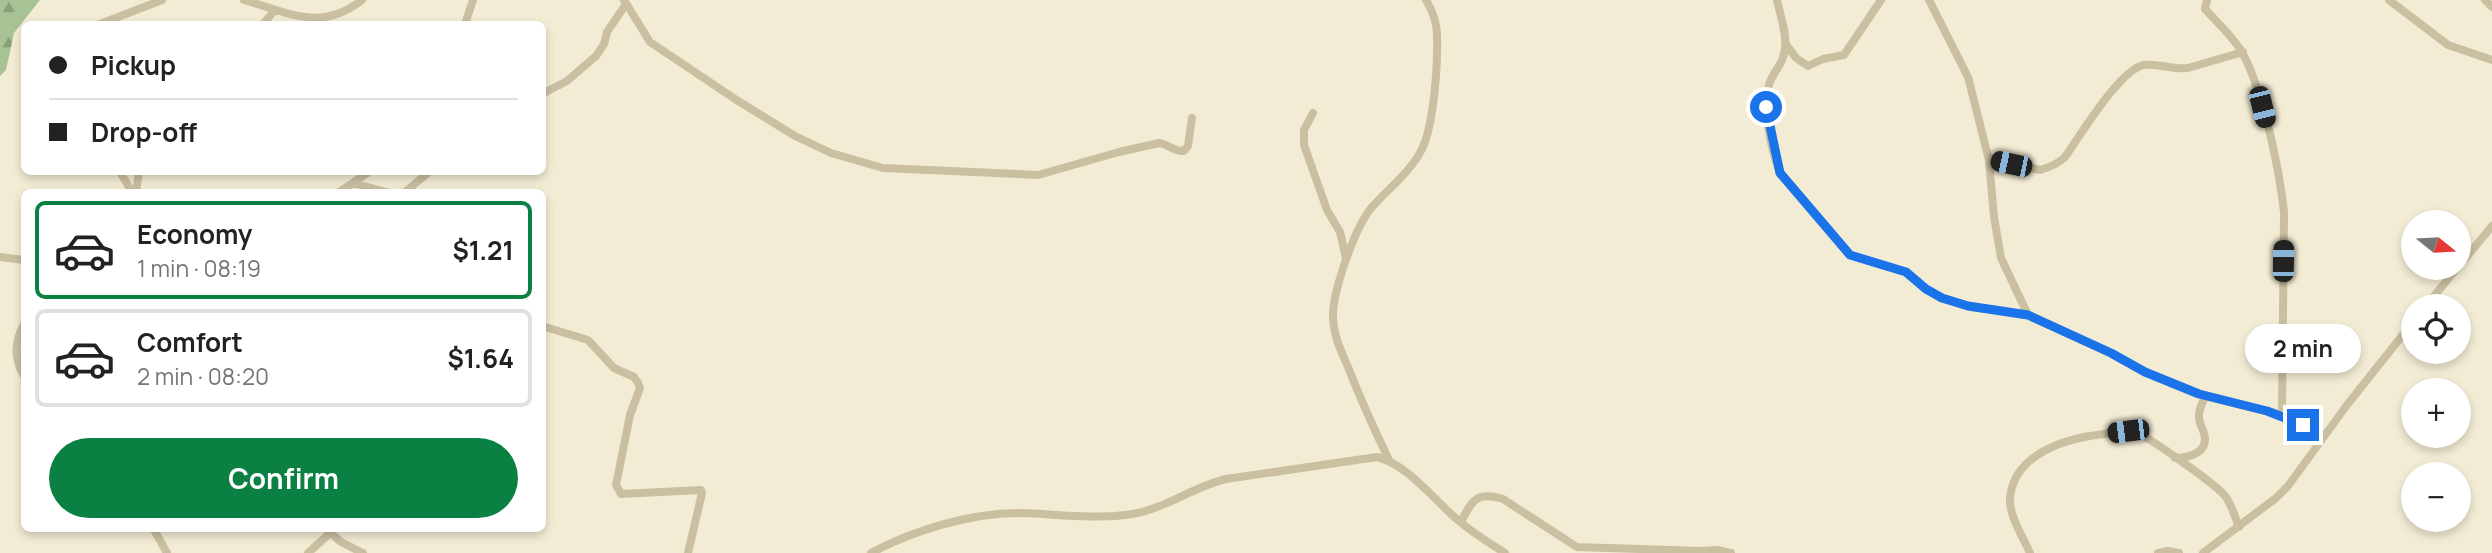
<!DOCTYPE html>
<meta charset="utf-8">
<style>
:root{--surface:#fff;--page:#f2f2f2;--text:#222;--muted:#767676;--line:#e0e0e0;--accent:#0b8043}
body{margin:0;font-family:Manrope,sans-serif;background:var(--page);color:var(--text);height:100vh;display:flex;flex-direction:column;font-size:26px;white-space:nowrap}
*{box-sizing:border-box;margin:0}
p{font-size:23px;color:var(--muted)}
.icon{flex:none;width:38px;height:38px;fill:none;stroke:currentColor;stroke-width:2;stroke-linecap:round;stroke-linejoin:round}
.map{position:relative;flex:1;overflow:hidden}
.details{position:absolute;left:21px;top:189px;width:525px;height:343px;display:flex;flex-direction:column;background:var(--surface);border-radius:10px;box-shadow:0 4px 10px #0003}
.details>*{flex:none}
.top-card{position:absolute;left:21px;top:21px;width:525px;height:154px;border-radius:10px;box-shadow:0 4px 10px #0003;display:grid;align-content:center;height:154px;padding:0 28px;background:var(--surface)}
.needle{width:46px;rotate:108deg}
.controls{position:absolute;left:2401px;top:210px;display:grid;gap:14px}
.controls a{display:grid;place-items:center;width:70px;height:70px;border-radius:50%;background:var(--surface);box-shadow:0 4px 10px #0003;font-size:35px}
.end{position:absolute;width:32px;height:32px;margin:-16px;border:9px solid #1a73e8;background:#fff;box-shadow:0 0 0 4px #fff}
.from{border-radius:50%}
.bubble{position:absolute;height:49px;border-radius:24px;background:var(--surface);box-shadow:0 4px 10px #0003;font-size:23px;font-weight:700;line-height:49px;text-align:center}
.car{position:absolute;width:21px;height:42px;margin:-21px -10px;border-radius:9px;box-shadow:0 0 5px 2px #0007;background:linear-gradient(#222 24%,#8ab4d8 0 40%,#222 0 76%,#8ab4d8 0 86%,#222 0)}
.top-card b{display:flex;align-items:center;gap:24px;height:66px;font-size:26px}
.top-card b+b{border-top:2px solid var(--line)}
.top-card i{width:18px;height:18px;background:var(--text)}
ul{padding:12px 0 0;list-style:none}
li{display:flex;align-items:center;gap:21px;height:98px;margin:0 14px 10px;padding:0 14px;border:4px solid var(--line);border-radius:10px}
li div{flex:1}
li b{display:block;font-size:26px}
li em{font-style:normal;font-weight:700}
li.current{border-color:var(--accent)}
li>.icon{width:63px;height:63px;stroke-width:1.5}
.primary-button{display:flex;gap:14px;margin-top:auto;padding:14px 28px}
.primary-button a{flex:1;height:80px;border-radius:42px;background:var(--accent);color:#fff;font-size:28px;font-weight:700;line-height:80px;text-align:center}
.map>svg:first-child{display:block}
</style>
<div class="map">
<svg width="2492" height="553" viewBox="0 0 2492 553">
<defs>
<pattern id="forest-firs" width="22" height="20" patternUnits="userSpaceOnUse" patternTransform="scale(1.75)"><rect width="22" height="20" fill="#a7c294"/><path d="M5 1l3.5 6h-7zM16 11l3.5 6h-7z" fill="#899e79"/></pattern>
</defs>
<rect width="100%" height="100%" fill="#f3ecd5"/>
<path fill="url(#forest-firs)" d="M0,0H40L14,33L6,70L0,76Z"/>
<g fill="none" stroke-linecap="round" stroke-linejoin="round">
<path stroke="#cbbfa1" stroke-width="8" d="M244,0C287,12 321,33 362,0
M624,0L650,42L735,99L795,136L831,153L883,168L1038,175L1119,152L1159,143C1168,144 1175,152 1184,151L1188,146L1192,118
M1777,0C1780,15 1787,33 1785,48C1784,63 1775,69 1770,82C1761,105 1771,150 1780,173L1850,255L1906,272L1926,289L1942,298L1968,306L2028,315L2111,353L2145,372L2199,394L2282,415L2325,435
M1929,0L1968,77L1989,160L1994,217L2001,258L2028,315
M2207,0L2205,9C2216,21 2236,40 2243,54C2264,94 2279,168 2284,212L2282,415
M2389,0L2448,45L2492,60
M2485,0L2492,7
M100,24L162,0
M263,24L275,10
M465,24L473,0
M1786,44L1796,58L1808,66L1823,59L1844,55L1881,0
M542,94L567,81L596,56L604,44L607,32L626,4
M1313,113L1304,130V145L1327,210L1340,232L1346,258
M1989,160L2040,170C2050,167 2058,164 2065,157C2080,136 2120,69 2144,65C2158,63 2173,70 2188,68L2243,52
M120,172L132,192
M353,183L386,192
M136,192L139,172
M339,192L369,172
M405,192L429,172
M0,257L24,260
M2459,266L2492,226
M2426,306L2457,268
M24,324C14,342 14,359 24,376
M542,326L588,340L614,368L634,377L638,383L640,388L630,415L616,485L621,494L701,490L702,493L688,553
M2175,458C2187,458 2205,454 2205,439C2205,431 2199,425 2199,417C2198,411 2203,402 2205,396
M1389,460C1374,429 1360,398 1348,367C1341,351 1333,334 1333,316C1333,290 1355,227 1372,207C1388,189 1410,172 1421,151C1434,127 1438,63 1437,35C1437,23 1432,10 1426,0
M1461,522C1472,500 1477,491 1503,499L1577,547L1701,551L1717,550L1731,553
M153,528L167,553
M325,528L341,542L363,553
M308,553L329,534
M871,553C914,530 970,513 1020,513C1055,514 1091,519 1126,515C1162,511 1192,487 1226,479L1377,457C1407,464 1435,501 1459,521C1473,533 1489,543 1505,553
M2030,553C2023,537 2009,516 2010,498C2014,453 2067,438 2104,434C2114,432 2125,429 2135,432C2148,436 2218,486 2226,497C2232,506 2235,517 2239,527
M2158,553L2168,551L2179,553
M2203,553L2276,498L2288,486L2347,405L2413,322"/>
</g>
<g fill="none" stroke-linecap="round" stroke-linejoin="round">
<path stroke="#1a73e8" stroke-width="9" d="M1766,107L1780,173L1850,255L1906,272L1926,289L1942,298L1968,306L2028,315L2111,353L2145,372L2199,394L2267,411L2303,425"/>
</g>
</svg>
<div class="controls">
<a><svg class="needle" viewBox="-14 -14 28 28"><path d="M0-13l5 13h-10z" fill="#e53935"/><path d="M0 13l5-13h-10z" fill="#767676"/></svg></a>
<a><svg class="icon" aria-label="locate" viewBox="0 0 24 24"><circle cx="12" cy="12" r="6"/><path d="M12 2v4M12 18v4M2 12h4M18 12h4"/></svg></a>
<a>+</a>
<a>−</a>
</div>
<i class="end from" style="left:1766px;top:107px"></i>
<i class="end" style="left:2303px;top:425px"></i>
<div class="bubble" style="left:2245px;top:324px;width:116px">2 min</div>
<i class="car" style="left:2262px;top:107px;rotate:166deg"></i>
<i class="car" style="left:2011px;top:164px;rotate:282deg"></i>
<i class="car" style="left:2283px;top:261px;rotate:1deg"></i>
<i class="car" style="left:2128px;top:431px;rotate:263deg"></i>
<div class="top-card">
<b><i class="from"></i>Pickup</b>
<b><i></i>Drop-off</b>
</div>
<section class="details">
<ul>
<li class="current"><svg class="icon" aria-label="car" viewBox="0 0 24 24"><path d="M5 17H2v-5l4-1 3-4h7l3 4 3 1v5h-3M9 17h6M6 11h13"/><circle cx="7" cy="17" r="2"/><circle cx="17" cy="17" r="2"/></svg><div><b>Economy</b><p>1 min · 08:19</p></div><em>$1.21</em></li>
<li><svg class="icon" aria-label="car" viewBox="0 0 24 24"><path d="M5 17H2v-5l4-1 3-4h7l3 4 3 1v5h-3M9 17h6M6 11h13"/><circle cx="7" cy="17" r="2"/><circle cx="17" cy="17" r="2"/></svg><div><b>Comfort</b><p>2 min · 08:20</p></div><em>$1.64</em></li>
</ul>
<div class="primary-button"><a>Confirm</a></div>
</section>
</div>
